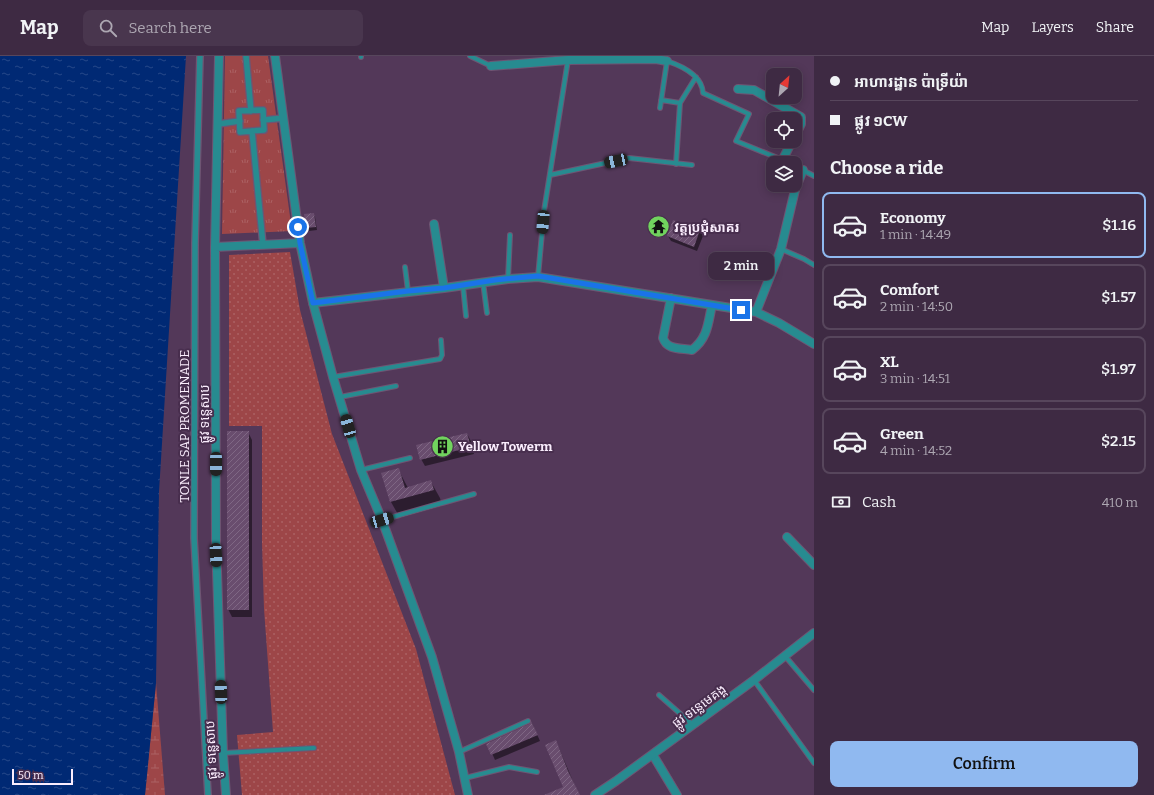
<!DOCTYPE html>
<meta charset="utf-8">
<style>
:root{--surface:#3e2a43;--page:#49364e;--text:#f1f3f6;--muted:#ada7b2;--line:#57465c;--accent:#90b9f0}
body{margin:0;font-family:Bitter,"Noto Sans Khmer",serif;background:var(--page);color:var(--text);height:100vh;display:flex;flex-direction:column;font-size:15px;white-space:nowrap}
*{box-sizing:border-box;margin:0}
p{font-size:13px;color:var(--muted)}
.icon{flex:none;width:22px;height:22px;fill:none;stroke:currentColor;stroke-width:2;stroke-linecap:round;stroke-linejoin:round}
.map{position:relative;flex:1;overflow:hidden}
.drawer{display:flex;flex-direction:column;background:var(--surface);width:340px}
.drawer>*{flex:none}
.top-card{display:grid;align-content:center;height:88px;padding:0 16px;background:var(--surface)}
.needle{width:26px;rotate:27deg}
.buttons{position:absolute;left:766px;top:12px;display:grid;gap:8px}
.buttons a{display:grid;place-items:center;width:36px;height:36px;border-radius:8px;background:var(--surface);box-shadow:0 2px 10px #0003,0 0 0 1px var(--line);font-size:20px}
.scale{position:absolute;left:12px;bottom:10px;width:61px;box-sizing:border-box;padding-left:4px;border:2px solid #faedfd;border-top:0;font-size:11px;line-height:14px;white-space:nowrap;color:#faedfd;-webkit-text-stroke:3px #482e4e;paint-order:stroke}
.end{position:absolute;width:18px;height:18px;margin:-9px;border:5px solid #1a73e8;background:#fff;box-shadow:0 0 0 2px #fff}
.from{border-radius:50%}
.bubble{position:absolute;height:28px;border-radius:8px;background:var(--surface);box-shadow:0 2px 10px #0003,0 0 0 1px var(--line);font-size:13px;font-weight:600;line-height:28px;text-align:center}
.car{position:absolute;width:12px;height:24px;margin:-12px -6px;border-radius:5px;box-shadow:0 0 3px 1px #0007;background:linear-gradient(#222 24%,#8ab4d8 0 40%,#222 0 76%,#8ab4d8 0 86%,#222 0)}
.top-card b{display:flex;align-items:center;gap:14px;height:38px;font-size:15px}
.top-card b+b{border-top:1px solid var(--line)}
.top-card i{width:10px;height:10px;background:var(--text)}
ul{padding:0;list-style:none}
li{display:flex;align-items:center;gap:12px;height:66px;margin:0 8px 6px;padding:0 8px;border:2px solid var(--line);border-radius:8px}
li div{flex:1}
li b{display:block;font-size:15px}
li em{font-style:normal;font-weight:600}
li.current{border-color:var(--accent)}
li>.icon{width:36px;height:36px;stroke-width:1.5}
h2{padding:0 16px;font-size:18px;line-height:48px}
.pay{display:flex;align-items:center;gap:10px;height:44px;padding:0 16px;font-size:15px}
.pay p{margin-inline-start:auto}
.primary-button{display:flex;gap:8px;margin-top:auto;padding:8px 16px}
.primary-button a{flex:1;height:46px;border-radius:8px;background:var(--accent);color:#111;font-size:16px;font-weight:600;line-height:46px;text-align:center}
header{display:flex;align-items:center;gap:24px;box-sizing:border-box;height:56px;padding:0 20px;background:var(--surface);border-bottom:1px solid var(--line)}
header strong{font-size:19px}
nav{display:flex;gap:22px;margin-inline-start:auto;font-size:14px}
.search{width:280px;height:36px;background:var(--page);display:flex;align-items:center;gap:10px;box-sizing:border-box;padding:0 14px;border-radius:8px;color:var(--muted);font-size:15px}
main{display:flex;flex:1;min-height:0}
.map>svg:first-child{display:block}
</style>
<header>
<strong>Map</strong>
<div class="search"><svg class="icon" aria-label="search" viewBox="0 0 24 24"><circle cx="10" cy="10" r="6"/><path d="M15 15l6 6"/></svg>Search here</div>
<nav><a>Map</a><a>Layers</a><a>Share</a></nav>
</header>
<main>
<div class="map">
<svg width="814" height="739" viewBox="0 0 814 739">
<defs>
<pattern id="grass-dots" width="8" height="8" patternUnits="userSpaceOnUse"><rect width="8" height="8" fill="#9d4648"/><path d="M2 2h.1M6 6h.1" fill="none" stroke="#ac6163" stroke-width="1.8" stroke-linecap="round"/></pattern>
<pattern id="wetland-marsh" width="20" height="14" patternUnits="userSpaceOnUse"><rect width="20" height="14" fill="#9d4648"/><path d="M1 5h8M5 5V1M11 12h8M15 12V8" fill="none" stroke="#ac6163"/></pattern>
<pattern id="park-tufts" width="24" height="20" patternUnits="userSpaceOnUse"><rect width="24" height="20" fill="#9d4648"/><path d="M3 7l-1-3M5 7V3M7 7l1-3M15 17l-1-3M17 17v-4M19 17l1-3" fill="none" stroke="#ac6163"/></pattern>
<pattern id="water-ripples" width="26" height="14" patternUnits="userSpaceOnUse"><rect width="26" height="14" fill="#002974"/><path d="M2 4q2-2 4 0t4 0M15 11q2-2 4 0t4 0" fill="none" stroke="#264889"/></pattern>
<pattern id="building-hatch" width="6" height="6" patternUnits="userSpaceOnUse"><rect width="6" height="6" fill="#694d6e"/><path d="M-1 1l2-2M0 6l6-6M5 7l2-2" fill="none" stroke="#7f6784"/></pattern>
</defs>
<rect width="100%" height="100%" fill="#533859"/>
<path fill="url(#grass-dots)" d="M290,196L300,254L332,378L416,593L455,739H242L237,679L273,676L264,553L262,487V370H229V199Z"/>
<path fill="url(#wetland-marsh)" d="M156,627L165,739H145Z"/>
<path fill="url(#park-tufts)" d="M225,0H268L292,175L222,178Z"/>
<path fill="url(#water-ripples)" d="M0,0H186L159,436L156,627L145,739H0Z"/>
<path fill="#0007" d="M313,158L315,161L317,174L309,175L307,171Z
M700,175L703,180L697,195L671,185L668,180Z
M248,376L252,384V561H232L228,553Z
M467,378L471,385L474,398L425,410L421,403Z
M398,413L408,432L431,426L440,442L442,450L400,462L391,446L382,418Z
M532,667L540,685L495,704L488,688L530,669Z
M558,690L579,739H546L564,731Z"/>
<path fill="url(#building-hatch)" d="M314,157L316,171L306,172L304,158Z
M673,164L700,174L694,191L667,180Z
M227,375H249V554H227Z
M467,377L471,391L420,404L416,389Z
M399,412L405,432L431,424L434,434L390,446L381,417Z
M531,665L538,679L491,699L486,688L529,668Z
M556,684L568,715L580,739H544L563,731L545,689Z"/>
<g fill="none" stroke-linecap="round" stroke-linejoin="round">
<defs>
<path id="service" d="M470,0L491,10
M361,1V0
M661,44L680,47L696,21
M660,52L667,5C682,10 702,19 703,37L749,58L736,85L790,107
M676,108L680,47
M795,110L814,120
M550,119L629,102L692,109
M781,193L804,203L814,209
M405,211L408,235
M538,221L544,155L568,4
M508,223L510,179
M483,226L487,257
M463,230L466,260
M333,321L440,303L442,299L441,284
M340,341L396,330
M361,414L410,402
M382,464L474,438
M785,600L814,634
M754,624L814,707
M659,639L693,669
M459,696L528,665
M223,697L314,692
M465,722L509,711L537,716"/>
<path id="pedestrian" d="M200,0L195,187L194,482L208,739
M246,0L251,55
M263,54L264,74L240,76L239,55Z
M263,64L284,62
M218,68L240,65
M252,75L263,189"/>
<path id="minor" d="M491,10L568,4L656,3L667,5
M738,33L754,34L801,61V68L795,80
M783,103L792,85
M434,168L444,232
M671,242L663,282C667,294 680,292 692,294C708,282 708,267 712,249
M313,247L444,232L508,223L538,221L756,256L779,267L814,288
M756,256L781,193L795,134L803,114
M787,481L814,509
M653,699L677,739"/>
<path id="tertiary" d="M219,0L215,191L216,485L223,697L226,739
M275,0L300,187L313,247L333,321L361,414L382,464L432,601L459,696L468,739
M215,191L300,187
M595,739L616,725L754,624L814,577"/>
</defs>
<use href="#service" stroke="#6e5573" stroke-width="6"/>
<use href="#pedestrian" stroke="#6e5573" stroke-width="8"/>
<use href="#minor" stroke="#6e5573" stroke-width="10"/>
<use href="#tertiary" stroke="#6e5573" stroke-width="10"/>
<use href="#service" stroke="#278b90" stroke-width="4"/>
<use href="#pedestrian" stroke="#278b90" stroke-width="5.5"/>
<use href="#minor" stroke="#278b90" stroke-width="8"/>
<use href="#tertiary" stroke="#278b90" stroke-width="8"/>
</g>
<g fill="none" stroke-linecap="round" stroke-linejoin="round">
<path stroke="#1a73e8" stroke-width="5" d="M298,171L300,187L313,247L408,235L444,232L495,224L538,220L741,254"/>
</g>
<defs>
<symbol id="temple-disc" viewBox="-11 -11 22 22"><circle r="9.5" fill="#71d35e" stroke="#482e4e"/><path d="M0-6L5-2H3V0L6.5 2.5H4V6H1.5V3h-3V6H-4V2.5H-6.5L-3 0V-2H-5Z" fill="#111"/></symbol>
<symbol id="building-disc" viewBox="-11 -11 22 22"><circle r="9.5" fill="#71d35e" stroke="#482e4e"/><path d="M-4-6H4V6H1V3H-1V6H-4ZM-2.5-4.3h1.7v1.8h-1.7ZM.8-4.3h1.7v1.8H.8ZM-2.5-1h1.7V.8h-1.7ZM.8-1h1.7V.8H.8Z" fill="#111"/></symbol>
</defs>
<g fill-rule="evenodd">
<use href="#temple-disc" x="646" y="158" width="25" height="25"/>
<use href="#building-disc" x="430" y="378" width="25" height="25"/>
</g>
<g text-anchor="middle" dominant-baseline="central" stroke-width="4" stroke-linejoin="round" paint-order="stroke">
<g font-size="13" font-weight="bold" fill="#faedfd" stroke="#482e4e" text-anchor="start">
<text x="674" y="171">វត្តប្រជុំសាគរ</text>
<text x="458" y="390">Yellow Towerm</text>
</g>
<g font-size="13" fill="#faedfd" stroke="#482e4e">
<text transform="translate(204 358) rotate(-90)">ផ្លូវ ទន្លេសាប</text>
<text transform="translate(184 370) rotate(-90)">TONLE SAP PROMENADE</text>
<text transform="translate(699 650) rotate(-36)">ផ្លូវ ទន្លេមេគង្គ</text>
<text transform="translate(211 694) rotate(-93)">ផ្លូវ ទន្លេសាប</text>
</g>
</g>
</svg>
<div class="buttons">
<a><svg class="needle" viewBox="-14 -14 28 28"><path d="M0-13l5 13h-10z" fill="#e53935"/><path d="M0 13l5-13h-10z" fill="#ada7b2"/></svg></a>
<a><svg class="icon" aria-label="locate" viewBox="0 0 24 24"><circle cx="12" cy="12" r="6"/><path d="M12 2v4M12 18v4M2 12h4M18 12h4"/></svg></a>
<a><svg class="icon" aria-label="layers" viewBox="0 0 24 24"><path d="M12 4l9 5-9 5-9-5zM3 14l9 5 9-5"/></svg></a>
</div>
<div class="scale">50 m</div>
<i class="end from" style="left:298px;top:171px"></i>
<i class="end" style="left:741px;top:254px"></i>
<div class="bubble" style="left:708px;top:196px;width:66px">2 min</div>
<i class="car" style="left:616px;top:105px;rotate:258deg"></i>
<i class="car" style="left:543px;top:166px;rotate:185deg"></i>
<i class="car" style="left:348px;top:370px;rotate:344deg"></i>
<i class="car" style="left:216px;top:408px;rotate:180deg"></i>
<i class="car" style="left:382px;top:464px;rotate:74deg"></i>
<i class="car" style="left:216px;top:499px;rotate:177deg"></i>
<i class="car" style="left:221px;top:636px;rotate:358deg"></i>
</div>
<section class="drawer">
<div class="top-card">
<b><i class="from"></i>អាហារដ្ឋាន ប៉ាទ្រីយ៉ា</b>
<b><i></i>ផ្លូវ ១CW</b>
</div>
<h2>Choose a ride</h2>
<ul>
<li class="current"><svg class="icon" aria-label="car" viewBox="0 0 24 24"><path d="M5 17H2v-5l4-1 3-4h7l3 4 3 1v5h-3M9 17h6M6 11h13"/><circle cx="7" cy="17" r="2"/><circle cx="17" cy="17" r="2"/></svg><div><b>Economy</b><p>1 min · 14:49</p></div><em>$1.16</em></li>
<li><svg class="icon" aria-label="car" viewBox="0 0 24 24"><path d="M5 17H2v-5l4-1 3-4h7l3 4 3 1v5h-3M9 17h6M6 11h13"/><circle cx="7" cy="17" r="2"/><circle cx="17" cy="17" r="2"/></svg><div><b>Comfort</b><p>2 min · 14:50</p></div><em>$1.57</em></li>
<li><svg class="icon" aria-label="car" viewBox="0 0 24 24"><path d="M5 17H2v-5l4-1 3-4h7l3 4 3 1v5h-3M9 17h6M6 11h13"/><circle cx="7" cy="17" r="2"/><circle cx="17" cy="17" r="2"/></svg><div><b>XL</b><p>3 min · 14:51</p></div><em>$1.97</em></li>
<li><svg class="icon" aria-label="car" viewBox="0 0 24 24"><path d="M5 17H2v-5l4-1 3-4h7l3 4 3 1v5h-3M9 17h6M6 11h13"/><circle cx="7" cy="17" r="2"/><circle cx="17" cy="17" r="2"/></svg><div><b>Green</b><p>4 min · 14:52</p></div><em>$2.15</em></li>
</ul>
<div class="pay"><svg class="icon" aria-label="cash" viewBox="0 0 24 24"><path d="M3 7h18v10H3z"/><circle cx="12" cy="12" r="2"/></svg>Cash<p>410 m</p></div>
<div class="primary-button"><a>Confirm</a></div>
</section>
</main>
